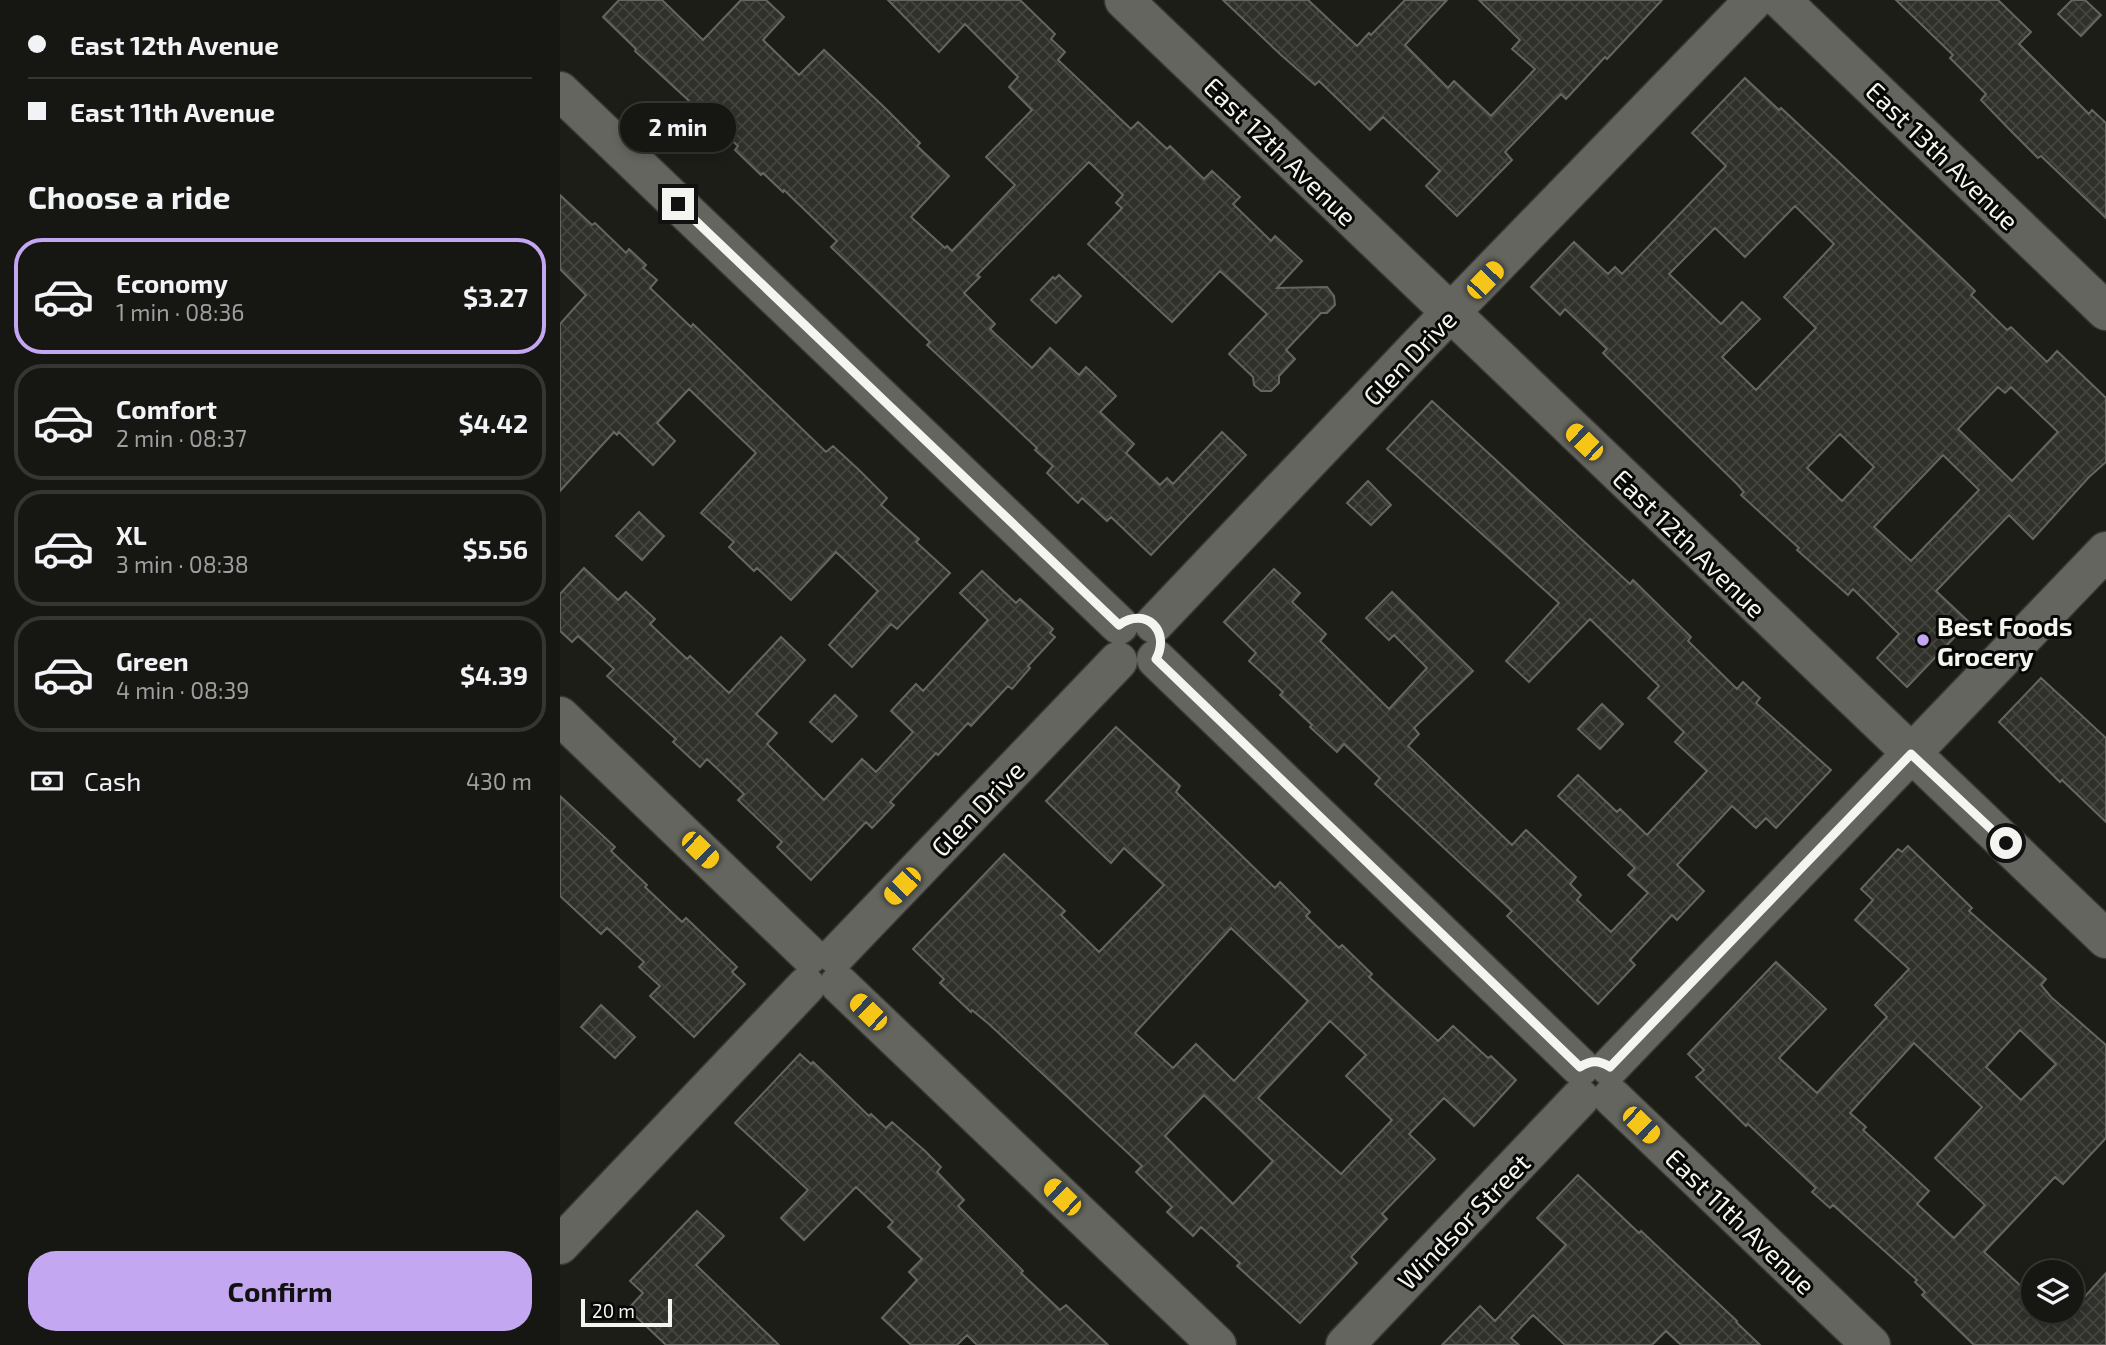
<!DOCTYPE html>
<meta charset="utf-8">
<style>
:root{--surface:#161612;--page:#232320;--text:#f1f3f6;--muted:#9e9f9f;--line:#353532;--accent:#c4a7f1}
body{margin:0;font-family:"Exo 2",sans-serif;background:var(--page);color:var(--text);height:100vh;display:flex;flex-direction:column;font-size:26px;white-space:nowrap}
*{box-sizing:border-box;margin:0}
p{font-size:23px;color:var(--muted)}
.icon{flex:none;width:38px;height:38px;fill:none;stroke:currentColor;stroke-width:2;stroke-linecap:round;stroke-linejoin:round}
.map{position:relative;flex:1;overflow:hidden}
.details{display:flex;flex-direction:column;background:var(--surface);width:560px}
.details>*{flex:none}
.banner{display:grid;align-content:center;height:154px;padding:0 28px;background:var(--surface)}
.buttons{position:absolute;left:1461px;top:1260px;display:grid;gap:14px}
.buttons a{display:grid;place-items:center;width:63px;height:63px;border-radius:50%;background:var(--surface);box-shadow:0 4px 10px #0003,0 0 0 2px var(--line);font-size:35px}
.scale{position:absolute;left:21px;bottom:18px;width:91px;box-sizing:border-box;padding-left:7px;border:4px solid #f4f4f0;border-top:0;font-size:19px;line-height:24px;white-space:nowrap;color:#f4f4f0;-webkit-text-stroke:5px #070705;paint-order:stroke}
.end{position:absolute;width:32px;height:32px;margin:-16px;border:9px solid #f4f4f0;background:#111;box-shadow:0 0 0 4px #111}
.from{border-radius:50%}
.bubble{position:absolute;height:49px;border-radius:24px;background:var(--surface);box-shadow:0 4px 10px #0003,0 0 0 2px var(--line);font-size:23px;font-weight:700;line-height:49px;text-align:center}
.car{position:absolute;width:21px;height:42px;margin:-21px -10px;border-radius:9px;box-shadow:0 0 5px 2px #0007;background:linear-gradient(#f5c518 24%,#345 0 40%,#f5c518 0 76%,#345 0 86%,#f5c518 0)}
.banner b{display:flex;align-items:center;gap:24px;height:66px;font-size:26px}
.banner b+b{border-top:2px solid var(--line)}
.banner i{width:18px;height:18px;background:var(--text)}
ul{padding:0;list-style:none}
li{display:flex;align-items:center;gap:21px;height:116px;margin:0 14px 10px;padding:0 14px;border:4px solid var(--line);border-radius:28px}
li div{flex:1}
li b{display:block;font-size:26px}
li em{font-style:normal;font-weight:700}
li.current{border-color:var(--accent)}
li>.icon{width:63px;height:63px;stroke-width:1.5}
h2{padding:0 28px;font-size:32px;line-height:84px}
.pay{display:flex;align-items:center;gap:18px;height:77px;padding:0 28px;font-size:26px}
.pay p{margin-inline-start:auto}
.button{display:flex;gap:14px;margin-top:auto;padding:14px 28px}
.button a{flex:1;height:80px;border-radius:28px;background:var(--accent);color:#111;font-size:28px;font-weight:700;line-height:80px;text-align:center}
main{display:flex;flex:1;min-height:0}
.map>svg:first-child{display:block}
</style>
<main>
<section class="details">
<div class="banner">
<b><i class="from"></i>East 12th Avenue</b>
<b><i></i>East 11th Avenue</b>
</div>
<h2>Choose a ride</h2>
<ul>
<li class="current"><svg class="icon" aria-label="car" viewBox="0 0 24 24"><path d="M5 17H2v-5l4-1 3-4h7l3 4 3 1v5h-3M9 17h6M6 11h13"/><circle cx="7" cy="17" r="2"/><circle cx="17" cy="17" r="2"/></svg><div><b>Economy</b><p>1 min · 08:36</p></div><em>$3.27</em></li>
<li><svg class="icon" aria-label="car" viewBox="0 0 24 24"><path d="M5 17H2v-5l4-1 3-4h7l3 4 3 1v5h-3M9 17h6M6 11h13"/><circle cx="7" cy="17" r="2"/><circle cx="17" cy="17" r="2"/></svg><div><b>Comfort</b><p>2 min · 08:37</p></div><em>$4.42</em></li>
<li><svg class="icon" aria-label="car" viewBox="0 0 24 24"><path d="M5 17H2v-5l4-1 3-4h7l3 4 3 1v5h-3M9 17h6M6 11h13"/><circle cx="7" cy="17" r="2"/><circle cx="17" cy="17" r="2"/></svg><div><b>XL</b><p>3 min · 08:38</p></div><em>$5.56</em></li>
<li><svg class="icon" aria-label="car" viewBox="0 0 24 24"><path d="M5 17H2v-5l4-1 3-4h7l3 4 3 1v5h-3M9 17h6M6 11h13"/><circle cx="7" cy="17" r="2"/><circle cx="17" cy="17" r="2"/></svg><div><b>Green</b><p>4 min · 08:39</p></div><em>$4.39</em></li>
</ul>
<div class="pay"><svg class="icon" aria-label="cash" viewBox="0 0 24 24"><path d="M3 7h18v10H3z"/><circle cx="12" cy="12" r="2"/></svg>Cash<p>430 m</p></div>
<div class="button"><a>Confirm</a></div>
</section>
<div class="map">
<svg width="1546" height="1345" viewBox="0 0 1546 1345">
<defs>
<pattern id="building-cross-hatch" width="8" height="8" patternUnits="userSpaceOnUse" patternTransform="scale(1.75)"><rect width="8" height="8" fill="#30302b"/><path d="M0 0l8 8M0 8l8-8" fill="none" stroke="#444440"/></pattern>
</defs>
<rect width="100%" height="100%" fill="#1d1d18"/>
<path fill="url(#building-cross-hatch)" stroke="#666660" stroke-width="2" fill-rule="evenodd" d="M59,0H102L143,40L181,0H206L224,17L203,40L239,75L264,50L325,108L360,143L357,146L389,176L351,217L385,248L387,246L392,251L455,185L426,157L472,110L449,87L458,77L405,24L379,52L328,0H460L495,34L491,39L505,52L498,60L571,129L578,122L607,149L610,146L644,179L652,171L680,197L673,204L711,241L715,236L742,261L717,288L767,287L774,296L775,305L767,313H761L726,350L735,359L719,376V383L711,391H701L694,385L693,377L669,354L707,314L660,271L612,322L528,244L562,208L556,203L563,195L529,162L417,275L420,277L404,293L435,324L430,329L472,368L490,348L519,375L526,367L556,396L540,412L574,444L566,453L600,485L607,478L613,484L662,432L686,455L591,555L551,517L547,521L522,498L518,503L487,473L493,466L475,450L477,448L367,345L370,342L271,247L277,241L224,190L223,192L203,173L201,175L175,150L178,146L75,51L76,49L43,17Z
M663,0H748L797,46L809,33L811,35L845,0H887L845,45L888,88L894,81L931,116L975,69L952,49L960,40L919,0H1102L1047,59L1045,57L1006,99L1001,94L945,152L952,160L897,216L866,186L880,171L823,117L810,130L759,81L755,85L720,54Z
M1336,0H1438L1471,32L1459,44L1529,114L1532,110L1546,123V218L1481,156L1478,158L1450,130L1421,100L1426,94L1390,58L1393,55Z
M1512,0H1525L1541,15L1521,36L1498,14Z
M1185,78L1219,110L1221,108L1382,259L1415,291L1411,295L1447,330L1451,327L1487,362L1497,351L1546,398V462L1529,477L1473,539L1449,515L1376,591L1409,622L1347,687L1317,658L1339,634L1293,589L1288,595L1237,550L1239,548L1181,495L1184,492L1177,484L1043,353L1047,349L1005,309L1000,315L971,287L1014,242L1048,274L1055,267L1062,274L1166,166L1132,133ZM1235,206L1274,244L1224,297L1256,328L1196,390L1162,357L1200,319L1182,302L1161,324L1109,274L1155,228L1185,257ZM1438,387L1445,393L1451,387L1498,432L1452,481L1398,429ZM1280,434L1314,467L1282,501L1247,468ZM1383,455L1419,490L1351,561L1314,527Z
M0,195L32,225L35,223L66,253L69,249L86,265L83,268L97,280L90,288L131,327L133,324L266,452L273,446L299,470L327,498L321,505L359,539L356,542L390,573L337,629L331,624L292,667L269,645L318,591L276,552L231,600L197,568L194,571L169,547L174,542L141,513L196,453L129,389L97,423L115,441L93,465L59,432L57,435L54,432L0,491V324L26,295L0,269Z
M499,275L521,296L496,323L471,300L493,277L495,279Z
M872,401L1070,584L1073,580L1131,637L1128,641L1177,689L1183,682L1200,698L1196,703L1271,770L1216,828L1206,818L1196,828L1172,806L1117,865L1144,891L1117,920L1112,915L1070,960L1075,965L1038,1004L947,916L952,911L815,784L820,778L784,744L777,752L750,727L752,725L720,695L723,692L689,661L696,653L664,622L714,569L740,593L732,602L766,634L760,641L829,709L867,668L834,635L829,640L806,618L832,592L913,671L854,728L859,734L848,746L952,845L966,830L1016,877L1010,884L1021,895L1017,900L1051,932L1088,893L1068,875L1075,868L998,796L1018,775L1057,812L1060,809L1087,835L1147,771L1115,742L1124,732L1088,698L1099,686L1030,619L969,682L946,661L999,603L827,449Z
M808,481L831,505L811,525L787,503Z
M79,512L104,536L82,560L56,536Z
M24,568L58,600L66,592L95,619L90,624L127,659L130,656L169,693L221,637L245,660L196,714L217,733L207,744L264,800L302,759L316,772L353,732L331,711L356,684L363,691L428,620L400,593L422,571L456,603L460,599L493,629L490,633L495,637L468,666L470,668L452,689L448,686L411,726L408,723L378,755L376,753L330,802L334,805L312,828L306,822L251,880L217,847L222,842L178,800L184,794L147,759L140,767L113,742L116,739L47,676L54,669L18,636L12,642L0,631V594Z
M1481,678L1546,738V822L1502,780L1500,782L1439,722Z
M275,695L297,716L272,742L250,722Z
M1042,704L1063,724L1040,749L1018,729Z
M556,727L620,786L616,792L715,888L720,882L750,912L746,916L779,948L782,945L812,974L809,977L878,1041L893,1026L928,1058L931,1056L956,1080L914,1126L884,1098L849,1134L875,1159L822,1214L827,1219L791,1257L797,1263L740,1323L677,1266L680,1263L641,1227L633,1236L607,1212L612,1207L576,1172L582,1166L430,1025L412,1010L411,1012L380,983L384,979L353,949L444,854L505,911L501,915L539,952L604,885L564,848L551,863L486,801ZM671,928L748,1001L674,1081L636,1044L613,1068L575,1033ZM770,1021L806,1055L786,1076L832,1120L781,1174L698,1098ZM644,1095L713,1161L673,1204L605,1136Z
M0,796L55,847L51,851L87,885L85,887L122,922L126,918L177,967L172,972L185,984L134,1037L90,996L100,986L79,967L84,962L47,928L41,934L0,896Z
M1348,846L1412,908L1409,911L1486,979L1481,985L1491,997L1546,1045V1138L1503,1184L1495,1177L1424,1252L1474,1298V1311H1512L1546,1273V1345H1414L1362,1295L1365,1292L1355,1282L1357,1280L1273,1205L1270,1208L1252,1192L1256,1188L1188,1124L1186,1126L1136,1077L1144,1070L1128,1054L1216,962L1266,1009L1219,1058L1257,1093L1327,1017L1315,1005L1349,969L1295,920L1313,900L1301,889L1338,849L1342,852ZM1460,1030L1496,1064L1461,1100L1426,1067ZM1354,1043L1422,1107L1375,1158L1425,1205L1394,1238L1357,1204L1369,1191L1303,1130L1306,1127L1290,1113Z
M41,1005L75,1037L55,1058L21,1027Z
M240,1054L251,1064L253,1062L309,1116L311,1114L326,1128L332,1122L365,1151L381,1167L377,1172L404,1200L398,1206L463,1271L461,1273L500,1310L506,1305L548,1345H417L407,1335L397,1345H351L322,1318L357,1280L349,1272L362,1259L328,1227L333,1222L296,1187L244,1240L221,1218L248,1190L175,1123Z
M1018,1175L1079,1233L1081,1231L1177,1321L1176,1322L1200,1345H1121L1106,1331L1092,1345H1005L973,1315L951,1338L959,1345H882L920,1306L935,1321L1006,1245L977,1218Z
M137,1211L164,1236L136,1265L219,1345H106L68,1309L83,1293L70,1281Z"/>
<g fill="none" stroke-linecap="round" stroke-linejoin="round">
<defs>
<path id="minor" d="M564,0L1546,939
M1221,0L1546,311
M0,91L559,625
M594,624L863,341L1194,0
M596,659L1020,1067
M0,716L249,955
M276,955L558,661
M279,984L657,1345
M1050,1067L1546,551
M1052,1097L1311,1345
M0,1245L246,986
M785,1345L1020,1098"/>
</defs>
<use href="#minor" stroke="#363633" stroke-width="41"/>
<use href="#minor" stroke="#65655f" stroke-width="38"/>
</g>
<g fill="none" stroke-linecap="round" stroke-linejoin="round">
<path stroke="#f4f4f0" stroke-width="9" d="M118,204L559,625C586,606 611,631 596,659L1020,1067C1031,1060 1039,1060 1050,1067L1351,754L1446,843"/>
</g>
<circle fill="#c4a7f1" stroke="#070705" stroke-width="2.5" cx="1363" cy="640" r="7"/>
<g text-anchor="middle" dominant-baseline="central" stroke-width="6" stroke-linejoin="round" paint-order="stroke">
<g font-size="26" fill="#f4f4f0" stroke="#070705">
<text transform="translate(721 151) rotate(44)">East 12th Avenue</text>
<text transform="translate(1383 155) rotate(44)">East 13th Avenue</text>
<text transform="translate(849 357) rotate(-46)">Glen Drive</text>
<text transform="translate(1130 543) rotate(44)">East 12th Avenue</text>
<text transform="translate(417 808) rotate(-46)">Glen Drive</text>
<text transform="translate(903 1221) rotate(-46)">Windsor Street</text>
<text transform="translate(1181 1221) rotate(44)">East 11th Avenue</text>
</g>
<g font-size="26" font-weight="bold" fill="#f4f4f0" stroke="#070705" text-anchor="start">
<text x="1377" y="625">Best Foods<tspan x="1377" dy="30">Grocery</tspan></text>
</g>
</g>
</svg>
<div class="buttons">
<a><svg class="icon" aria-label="layers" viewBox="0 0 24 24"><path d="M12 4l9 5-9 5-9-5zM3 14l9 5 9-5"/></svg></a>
</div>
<div class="scale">20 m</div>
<i class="end from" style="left:1446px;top:843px"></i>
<i class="end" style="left:118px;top:204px"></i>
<div class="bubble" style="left:60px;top:103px;width:116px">2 min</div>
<i class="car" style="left:925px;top:280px;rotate:44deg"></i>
<i class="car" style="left:1024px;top:442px;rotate:314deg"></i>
<i class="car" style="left:140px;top:850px;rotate:134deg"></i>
<i class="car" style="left:342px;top:886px;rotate:224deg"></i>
<i class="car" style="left:308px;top:1012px;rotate:314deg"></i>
<i class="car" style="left:1081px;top:1125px;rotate:134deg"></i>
<i class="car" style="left:502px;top:1197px;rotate:314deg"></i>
</div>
</main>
